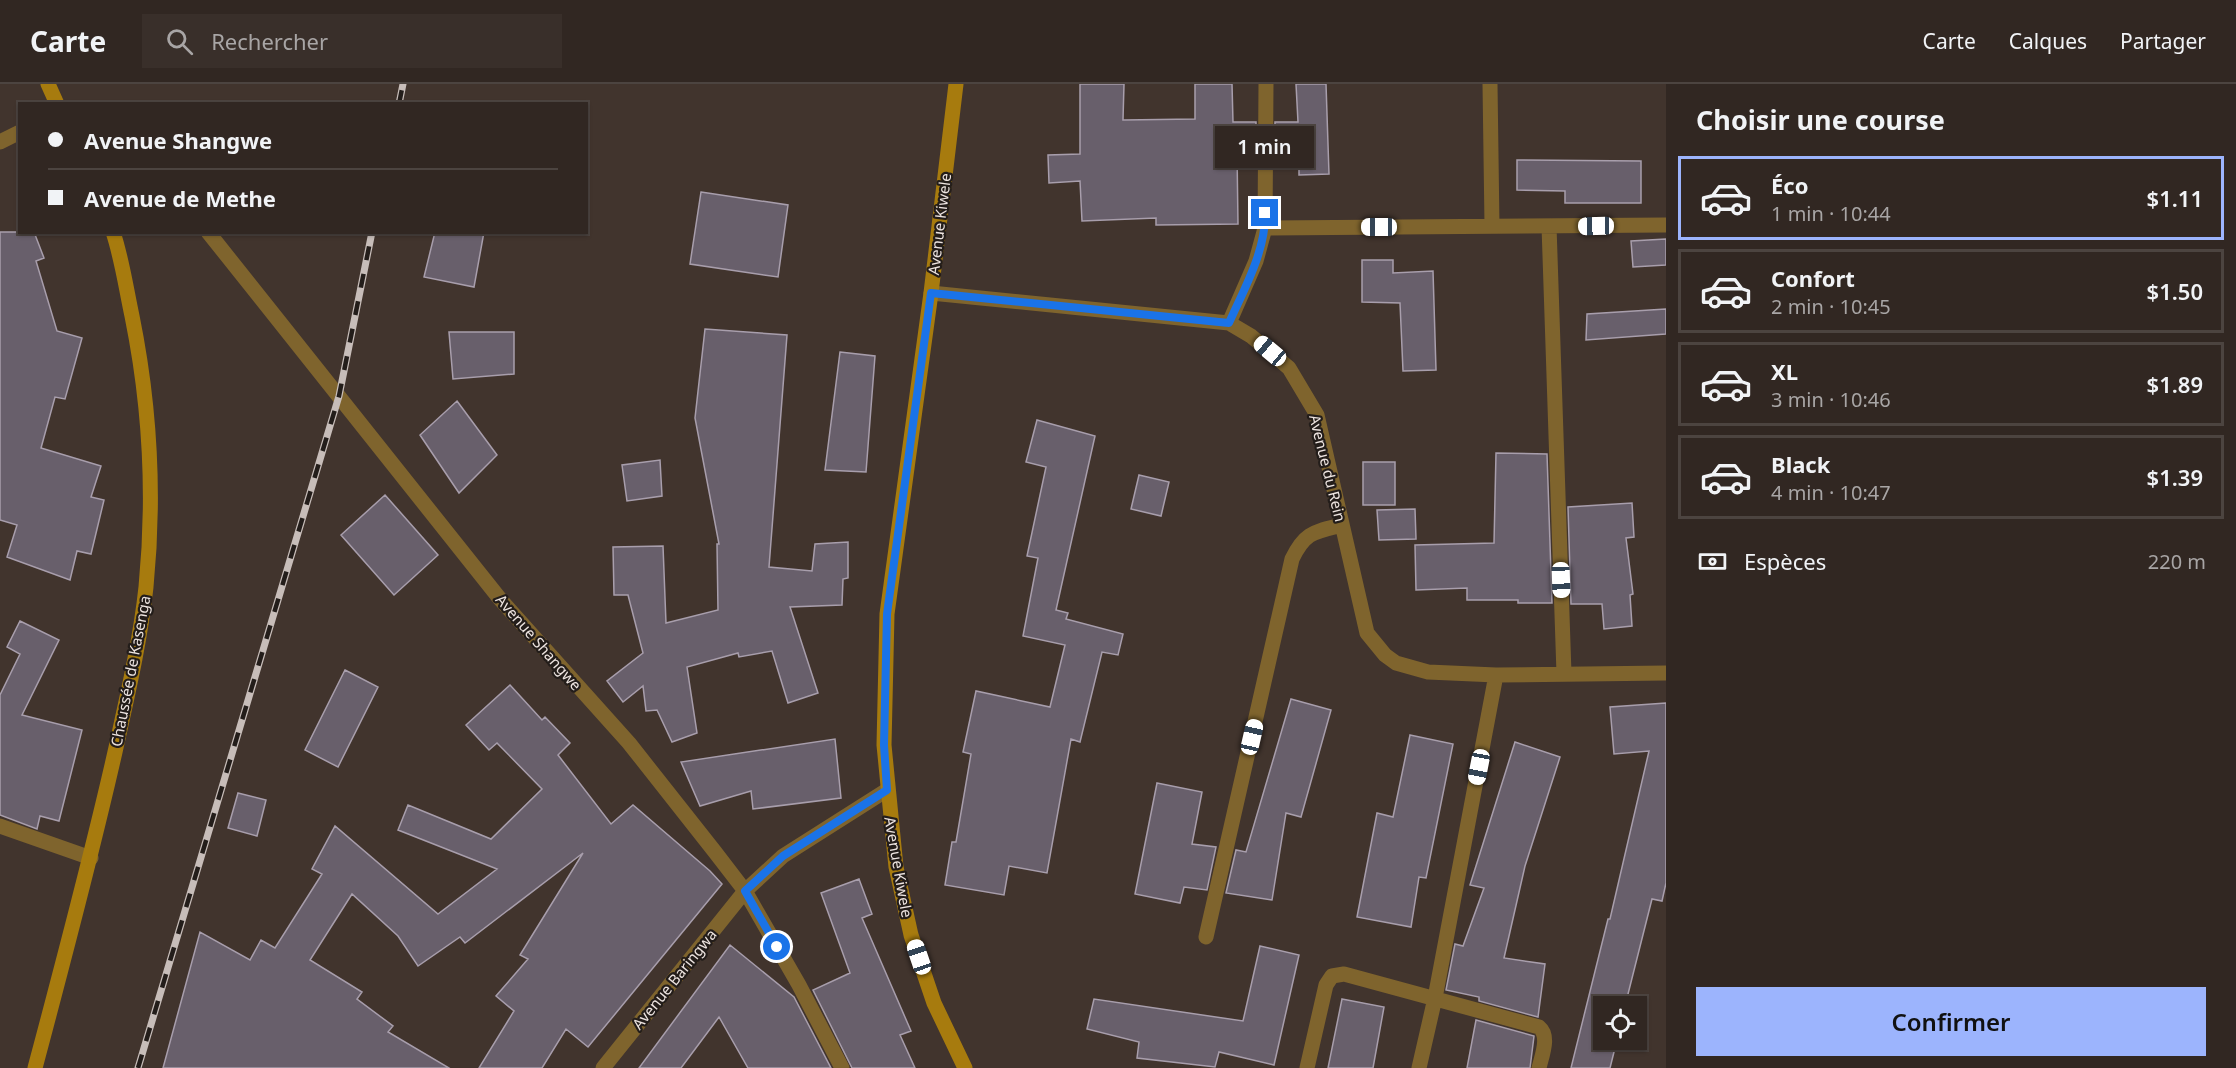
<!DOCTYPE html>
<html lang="fr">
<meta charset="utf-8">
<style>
:root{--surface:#312722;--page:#392f2a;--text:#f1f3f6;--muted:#a8a5a5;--line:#4c4440;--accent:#9cb4fd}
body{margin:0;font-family:"Noto Sans",sans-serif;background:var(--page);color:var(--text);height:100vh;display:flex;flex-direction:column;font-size:22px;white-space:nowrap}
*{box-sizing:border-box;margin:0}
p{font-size:20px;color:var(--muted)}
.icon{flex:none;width:33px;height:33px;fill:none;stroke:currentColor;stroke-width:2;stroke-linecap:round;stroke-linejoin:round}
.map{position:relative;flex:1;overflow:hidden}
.panel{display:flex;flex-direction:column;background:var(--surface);width:570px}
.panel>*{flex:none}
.top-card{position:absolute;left:18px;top:18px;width:570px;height:132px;border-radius:0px;box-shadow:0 2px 4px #0004,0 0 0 2px var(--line);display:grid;align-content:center;height:132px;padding:0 30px;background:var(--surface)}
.buttons{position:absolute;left:1593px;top:912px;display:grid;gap:12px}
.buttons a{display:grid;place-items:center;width:54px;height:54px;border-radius:0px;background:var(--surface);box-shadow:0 2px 4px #0004,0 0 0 2px var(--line);font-size:30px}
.end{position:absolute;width:27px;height:27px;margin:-14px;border:8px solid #1a73e8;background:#fff;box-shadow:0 0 0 3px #fff}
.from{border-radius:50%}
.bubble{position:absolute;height:42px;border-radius:0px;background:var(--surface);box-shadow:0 2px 4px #0004,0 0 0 2px var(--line);font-size:20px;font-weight:600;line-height:42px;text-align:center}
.car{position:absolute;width:18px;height:36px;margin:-18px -9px;border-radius:8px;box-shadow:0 0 4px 2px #0007;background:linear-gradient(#fff 24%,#345 0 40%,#fff 0 76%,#345 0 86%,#fff 0)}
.top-card b{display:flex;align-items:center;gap:21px;height:57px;font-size:22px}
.top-card b+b{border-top:2px solid var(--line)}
.top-card i{width:15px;height:15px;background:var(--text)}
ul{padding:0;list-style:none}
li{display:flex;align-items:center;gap:18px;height:84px;margin:0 12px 9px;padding:0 18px;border:3px solid var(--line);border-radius:0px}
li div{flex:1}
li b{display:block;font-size:22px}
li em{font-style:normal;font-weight:600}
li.selected{border-color:var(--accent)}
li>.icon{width:54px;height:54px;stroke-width:1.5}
h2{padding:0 30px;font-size:27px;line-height:72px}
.pay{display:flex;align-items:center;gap:15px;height:66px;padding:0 30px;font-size:22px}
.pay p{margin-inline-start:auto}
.cta{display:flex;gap:12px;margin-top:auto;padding:12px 30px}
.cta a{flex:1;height:69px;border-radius:0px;background:var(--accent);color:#111;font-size:24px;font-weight:600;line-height:69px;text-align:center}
header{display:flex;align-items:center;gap:36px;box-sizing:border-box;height:84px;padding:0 30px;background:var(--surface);border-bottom:2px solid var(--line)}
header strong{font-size:28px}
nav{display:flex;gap:33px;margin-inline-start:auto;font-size:21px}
.search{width:420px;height:54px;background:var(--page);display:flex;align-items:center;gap:15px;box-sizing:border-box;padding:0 21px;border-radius:0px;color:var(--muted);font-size:22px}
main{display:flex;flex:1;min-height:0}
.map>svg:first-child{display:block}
</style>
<header>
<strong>Carte</strong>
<div class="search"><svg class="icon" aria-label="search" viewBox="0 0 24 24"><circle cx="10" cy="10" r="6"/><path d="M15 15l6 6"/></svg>Rechercher</div>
<nav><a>Carte</a><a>Calques</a><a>Partager</a></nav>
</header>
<main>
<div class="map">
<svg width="1666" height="984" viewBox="0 0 1666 984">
<rect width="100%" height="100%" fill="#41342d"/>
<path fill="#685f6b" stroke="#a89eac" stroke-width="1.5" d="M1080,0H1124L1123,36L1195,35V0H1232L1233,38H1256V68L1237,67L1238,140L1156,141V134L1082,137L1080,97L1049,99L1048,71L1080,70Z
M1296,0H1326L1329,90L1299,91V68H1275V38H1298Z
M1517,76L1641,77V119H1565V107L1517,106Z
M701,108L788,121L778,193L690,180Z
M0,148H34L44,174L36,177L57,247L82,254L65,315L55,313L41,364L101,382L91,413L104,416L91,470L77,467L70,496L7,473L17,441L0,436Z
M435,148H484L474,203L424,193Z
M1666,155V181L1633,183L1631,157Z
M1362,176H1393V189L1433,187L1436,286L1403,287L1400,219L1362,218Z
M1666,225V250L1586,256L1587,230Z
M705,245L787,251L769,483L812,487L815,460L848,458V494L843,495L842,521L790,523L818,609L788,619L772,567L739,573L738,569L687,583L697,649L672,658L657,626L646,627L643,602L623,618L607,597L643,569L628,511H614L613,463L663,462L666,539L718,526L717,460H719L695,334Z
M449,248H514V290L453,295Z
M840,268L875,272L866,388L825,386Z
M457,317L497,371L459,409L420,351Z
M1037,336L1095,352L1056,526L1068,529L1066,535L1123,550L1118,571L1102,568L1080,658L1071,655L1047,789L1009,782L1004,811L945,801L952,758H956L971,670L963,668L976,607L1050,623L1065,561L1023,552L1038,474L1027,472L1046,383L1026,378Z
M1496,369L1547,370L1552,519H1518V516H1467V504L1416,506L1415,461L1494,459Z
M660,376L662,412L627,417L622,381Z
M1363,378H1395V421H1363Z
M1139,391L1169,398L1161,432L1131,425Z
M385,411L438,471L394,511L341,451Z
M1632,419L1634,453L1626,454L1633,510L1630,511L1632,542L1604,545L1602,520H1571L1568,423Z
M1415,425L1416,455L1379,456L1377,426Z
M20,537L59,556L22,631L82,646L59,737L40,732L37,745L0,731V611L20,570L7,563Z
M345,586L378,603L338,683L305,666Z
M510,601L542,636L545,633L570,659L558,671L611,740L633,721L710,787L722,800L588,963L566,945L542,984H479L514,927L496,912L528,875L520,871L583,769L465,859L460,853L418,882L398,852L352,810L310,876L362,908L357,915L393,942L388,948L449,984H163L200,848L250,876L261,856L275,864L322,790L312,785L335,742L438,830L497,785L398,746L408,721L491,755L542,705L497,659L489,666L466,641Z
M1291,615L1331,626L1301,733L1286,729L1272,816L1226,809L1236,766L1246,768Z
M1666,619V799L1662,817L1652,815L1625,922H1604V956H1617L1610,984H1571L1608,835H1610L1649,667L1614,670L1610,623Z
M1410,651L1453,660L1426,794L1419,793L1411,843L1357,833L1377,729L1393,733Z
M835,655L841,714L753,725L751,707L700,722L681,678Z
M1515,658L1560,673L1525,782L1504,874L1545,880L1538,933L1479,917V913L1446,906L1455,860L1463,862L1484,804L1470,801Z
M1157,699L1202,708L1192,760L1216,763L1207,806L1184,803L1180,819L1135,810Z
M238,709L266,716L257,752L228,744Z
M859,795L872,830L862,834L911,947L900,951L915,984H852L813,906L850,889L821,809Z
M730,861L794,913L831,984H748L719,933L681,984H639Z
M1260,862L1299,871L1274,981L1219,968L1215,983L1137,974L1139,958L1087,945L1094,915L1243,937Z
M1342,915L1384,923L1373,984H1328Z
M1476,936L1534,952L1530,984H1467Z"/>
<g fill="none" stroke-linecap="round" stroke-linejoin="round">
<path stroke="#7f642d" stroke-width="15" d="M1490,0L1492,142
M0,58L20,48
M1549,142L1564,590
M1265,144L1666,141
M208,148L500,515L629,659L715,768L745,807L799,901L842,984
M931,209L1229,239L1251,252L1289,284L1317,331L1367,549L1385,571L1396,579L1428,588L1496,591L1666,589
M1229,239L1256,177L1265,144L1266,0
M0,742L91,774
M1206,853L1292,475C1305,448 1314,448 1342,441
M603,984L745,807L783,772L887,706
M1307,984L1326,901L1332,892L1344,890L1539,943C1550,952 1542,971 1539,984
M1419,984L1435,914L1496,591"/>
<path stroke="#a77b0e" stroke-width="15" d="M48,0L57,20
M956,0L931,209L887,530L884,661L896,783L911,851L934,919L965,984
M35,984C63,879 91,774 115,668C127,613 140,559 146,503C155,412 150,321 132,232C126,204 122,175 113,148"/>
<defs>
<path id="rail" d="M399,20L403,0
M138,984L339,312L372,148"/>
</defs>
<use href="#rail" stroke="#c7bdb9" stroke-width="7"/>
<use href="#rail" stroke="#231d1a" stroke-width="4.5" stroke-dasharray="14" stroke-linecap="butt"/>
</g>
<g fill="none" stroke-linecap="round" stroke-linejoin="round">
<path stroke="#1a73e8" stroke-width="8" d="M777,863L745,807L783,772L887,706L884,661L887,530L931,209L1229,239C1244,205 1266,167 1265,129"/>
</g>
<g text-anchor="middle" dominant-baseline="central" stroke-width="4.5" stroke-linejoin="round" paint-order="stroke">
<g font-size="15" fill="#ede4e0" stroke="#231d1a">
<text transform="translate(939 140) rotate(-83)">Avenue Kiwele</text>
<text transform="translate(1328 384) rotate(76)">Avenue du Rein</text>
<text transform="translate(539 558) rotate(49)">Avenue Shangwe</text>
<text transform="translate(130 587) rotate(-79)">Chaussée de Kasenga</text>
<text transform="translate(899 783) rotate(80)">Avenue Kiwele</text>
<text transform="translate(674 895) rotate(-51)">Avenue Baringwa</text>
</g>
</g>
</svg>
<div class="buttons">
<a><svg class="icon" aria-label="locate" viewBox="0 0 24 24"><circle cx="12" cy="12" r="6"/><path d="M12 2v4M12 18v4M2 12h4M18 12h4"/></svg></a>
</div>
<i class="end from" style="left:777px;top:863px"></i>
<i class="end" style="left:1265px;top:129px"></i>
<div class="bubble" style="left:1215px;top:42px;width:99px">1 min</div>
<i class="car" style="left:1596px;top:142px;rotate:269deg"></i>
<i class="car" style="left:1379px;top:143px;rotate:270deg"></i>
<i class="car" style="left:1270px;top:267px;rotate:310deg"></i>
<i class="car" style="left:1561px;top:496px;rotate:178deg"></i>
<i class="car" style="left:1252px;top:653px;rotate:13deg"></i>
<i class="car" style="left:1479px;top:683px;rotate:191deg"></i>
<i class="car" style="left:919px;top:873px;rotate:341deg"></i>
<div class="top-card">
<b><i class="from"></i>Avenue Shangwe</b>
<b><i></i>Avenue de Methe</b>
</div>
</div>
<section class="panel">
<h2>Choisir une course</h2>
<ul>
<li class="selected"><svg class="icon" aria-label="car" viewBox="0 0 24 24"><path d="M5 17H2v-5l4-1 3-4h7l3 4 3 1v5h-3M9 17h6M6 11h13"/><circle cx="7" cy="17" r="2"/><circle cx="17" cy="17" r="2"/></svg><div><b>Éco</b><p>1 min · 10:44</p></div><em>$1.11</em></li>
<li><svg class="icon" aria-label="car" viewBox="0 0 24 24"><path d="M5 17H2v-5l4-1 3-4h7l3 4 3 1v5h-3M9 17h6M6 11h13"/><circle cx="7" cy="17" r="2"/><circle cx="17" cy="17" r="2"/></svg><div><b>Confort</b><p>2 min · 10:45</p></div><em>$1.50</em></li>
<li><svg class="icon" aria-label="car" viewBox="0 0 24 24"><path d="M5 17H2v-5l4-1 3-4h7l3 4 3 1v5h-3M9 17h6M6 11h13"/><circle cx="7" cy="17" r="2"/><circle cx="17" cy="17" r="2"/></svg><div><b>XL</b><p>3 min · 10:46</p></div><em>$1.89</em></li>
<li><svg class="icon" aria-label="car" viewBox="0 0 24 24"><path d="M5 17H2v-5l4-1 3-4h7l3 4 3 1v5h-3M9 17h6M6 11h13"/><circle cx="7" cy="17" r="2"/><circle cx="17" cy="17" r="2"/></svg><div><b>Black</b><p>4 min · 10:47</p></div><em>$1.39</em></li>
</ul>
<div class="pay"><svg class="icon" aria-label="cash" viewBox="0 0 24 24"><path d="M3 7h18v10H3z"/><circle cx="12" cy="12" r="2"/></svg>Espèces<p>220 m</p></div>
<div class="cta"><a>Confirmer</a></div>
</section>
</main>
